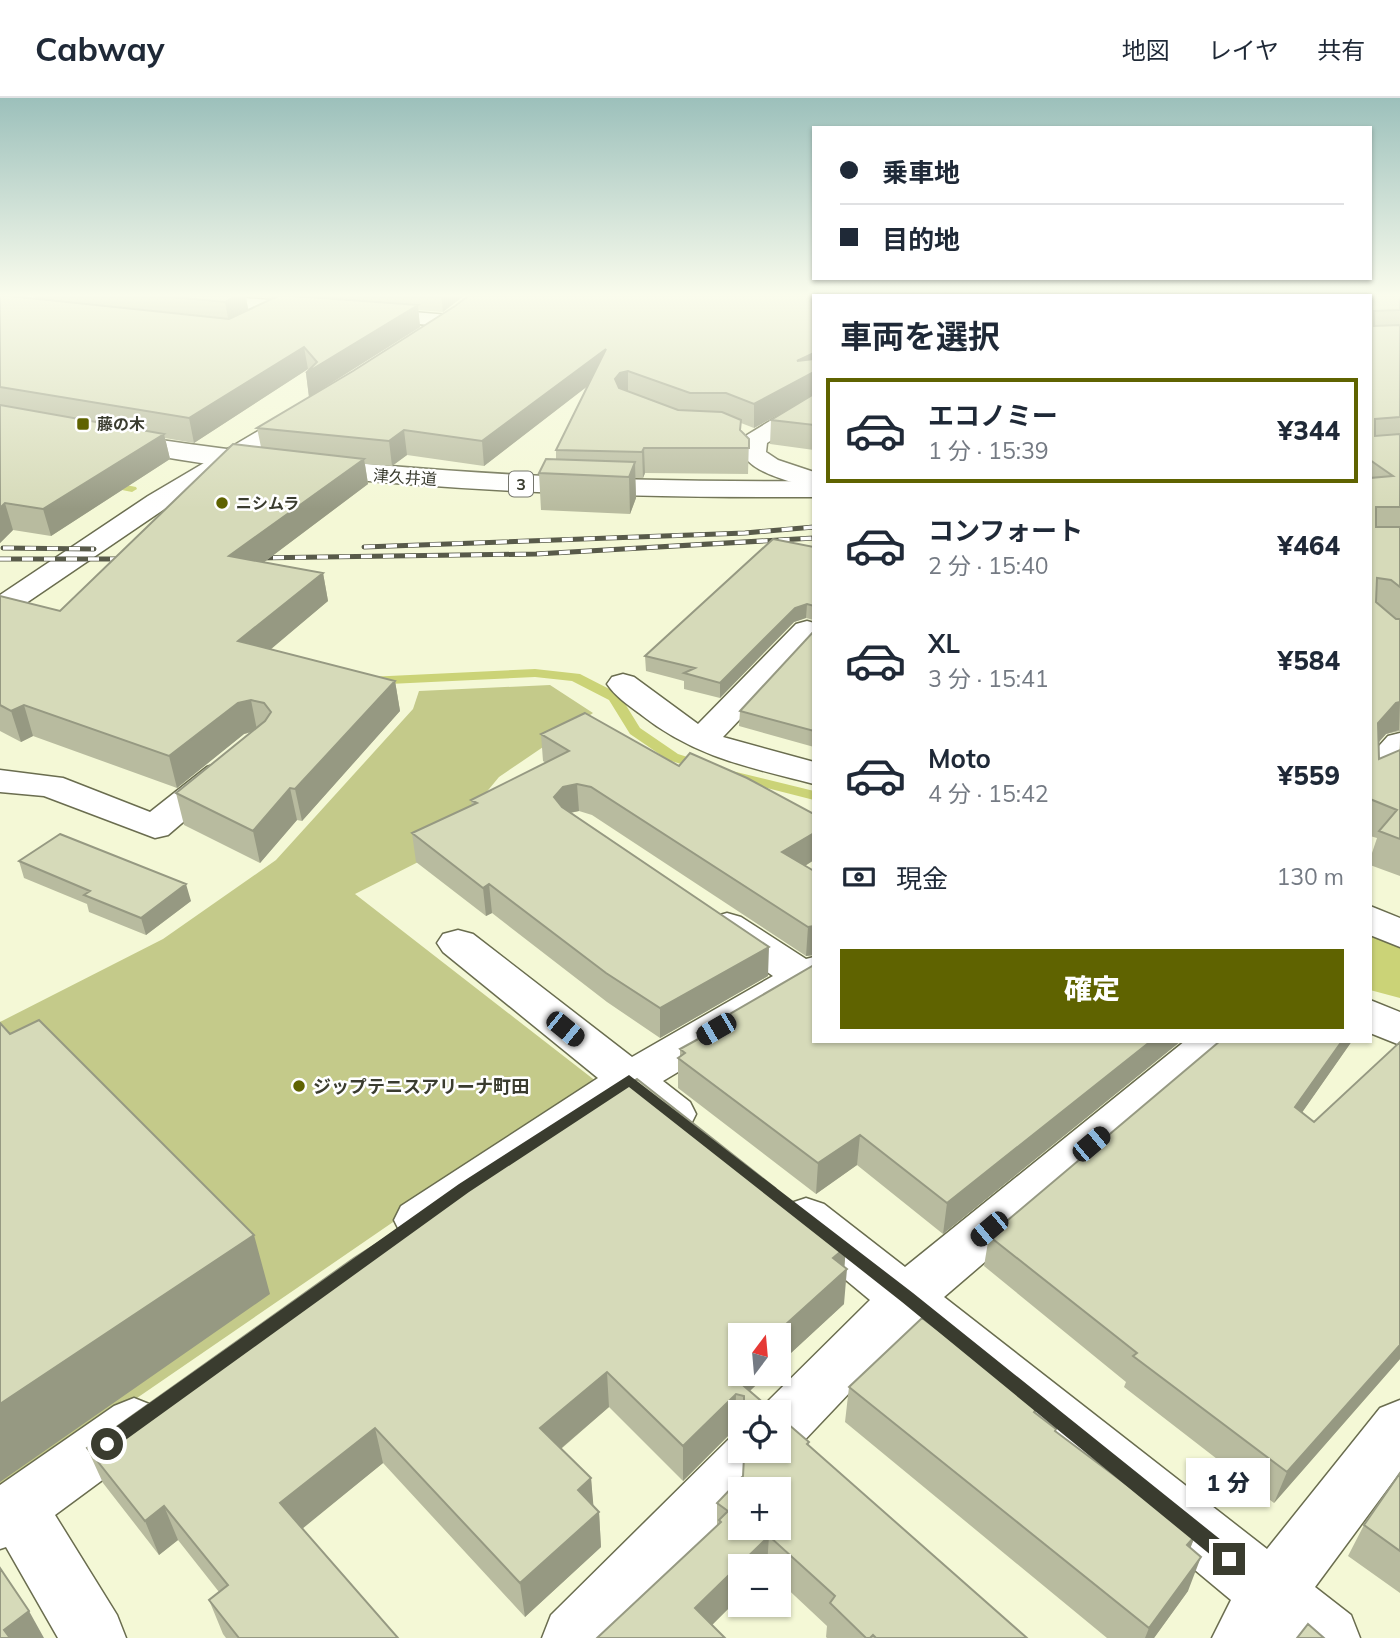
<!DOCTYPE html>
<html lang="ja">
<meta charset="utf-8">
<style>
:root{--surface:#fff;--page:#f2f2f3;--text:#1f2937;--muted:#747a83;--line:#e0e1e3;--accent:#5f6300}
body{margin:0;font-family:Mulish,"Noto Sans JP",sans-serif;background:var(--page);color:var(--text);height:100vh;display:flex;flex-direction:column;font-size:26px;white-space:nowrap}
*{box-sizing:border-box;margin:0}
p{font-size:23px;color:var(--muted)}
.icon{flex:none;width:38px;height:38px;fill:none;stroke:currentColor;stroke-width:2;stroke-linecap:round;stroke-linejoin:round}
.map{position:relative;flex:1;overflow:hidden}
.side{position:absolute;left:812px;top:196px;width:560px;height:749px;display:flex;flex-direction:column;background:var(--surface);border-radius:0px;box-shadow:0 2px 5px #0004}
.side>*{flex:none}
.guide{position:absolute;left:812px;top:28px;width:560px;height:154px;border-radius:0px;box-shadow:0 2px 5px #0004;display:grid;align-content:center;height:154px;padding:0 28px;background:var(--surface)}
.needle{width:46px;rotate:16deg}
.buttons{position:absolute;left:728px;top:1225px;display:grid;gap:14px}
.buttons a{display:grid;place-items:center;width:63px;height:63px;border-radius:0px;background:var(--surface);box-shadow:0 2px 5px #0004;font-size:35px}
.end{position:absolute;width:32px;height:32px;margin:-16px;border:9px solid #3a3c2f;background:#fff;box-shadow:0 0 0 4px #fff}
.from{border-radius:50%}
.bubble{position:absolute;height:49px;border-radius:0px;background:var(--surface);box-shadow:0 2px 5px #0004;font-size:23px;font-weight:800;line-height:49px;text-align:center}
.car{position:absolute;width:21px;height:42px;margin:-21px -10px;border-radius:9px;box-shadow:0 0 5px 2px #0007;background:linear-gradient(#222 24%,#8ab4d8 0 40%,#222 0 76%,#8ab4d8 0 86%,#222 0)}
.guide b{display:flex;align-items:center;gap:24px;height:66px;font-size:26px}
.guide b+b{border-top:2px solid var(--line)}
.guide i{width:18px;height:18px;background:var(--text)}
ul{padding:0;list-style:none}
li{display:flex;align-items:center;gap:21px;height:105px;margin:0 14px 10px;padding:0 14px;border:4px solid transparent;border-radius:0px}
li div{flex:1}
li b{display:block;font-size:26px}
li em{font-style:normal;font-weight:800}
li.current{border-color:var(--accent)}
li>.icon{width:63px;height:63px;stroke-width:1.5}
h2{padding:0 28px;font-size:32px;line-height:84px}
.pay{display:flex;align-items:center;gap:18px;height:77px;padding:0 28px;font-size:26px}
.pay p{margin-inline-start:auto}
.primary-button{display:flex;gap:14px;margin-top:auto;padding:14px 28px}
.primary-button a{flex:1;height:80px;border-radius:0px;background:var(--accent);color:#fff;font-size:28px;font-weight:800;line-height:80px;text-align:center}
header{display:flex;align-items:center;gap:42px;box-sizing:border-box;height:98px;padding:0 35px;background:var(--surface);border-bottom:2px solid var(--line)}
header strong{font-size:33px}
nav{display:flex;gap:38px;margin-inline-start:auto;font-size:24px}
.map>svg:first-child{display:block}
</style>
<header>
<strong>Cabway</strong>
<nav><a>地図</a><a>レイヤ</a><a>共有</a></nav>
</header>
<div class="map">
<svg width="1400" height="1540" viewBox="0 0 1400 1540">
<rect width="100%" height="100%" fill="#f4f8d6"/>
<path fill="#c4ca8a" d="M550,587L593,615L499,679L436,755L355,796L597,984L0,1394V924L163,841L276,762L413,611L419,593Z"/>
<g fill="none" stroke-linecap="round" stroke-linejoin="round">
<path fill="#cbd377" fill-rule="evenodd" d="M106,383L136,389L137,391L132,394L102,388L101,386Z
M535,571L580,576L619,596L640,630L678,656L709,666L711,669L704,673L668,662L630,636L609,602L572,583L535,579L368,587L361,583L368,579Z
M732,673L814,693V702L727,680L725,677L727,674Z"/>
<path fill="#cbd377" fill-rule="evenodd" d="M1370,816L1400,824V900L1370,892Z"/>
<defs>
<path id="minor" d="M20,196H44L42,200L25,207L33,209L36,213L33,217L0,216V204Z
M152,196H188L311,205L321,211L311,217L159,205L152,203L150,199Z
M905,196H935L936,198H906Z
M995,196H1013V198H995Z
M367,210L448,217L455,219L458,223L455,227L448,229L360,220L357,216Z
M814,299V316L767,345L766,354L778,362L814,374V390C792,384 724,370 747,337L806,301Z
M305,308L313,310L316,315L313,320L166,410L10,516L0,519V497L148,398L297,310Z
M807,523L814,525V543L723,639L814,664V686C748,669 694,659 639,615C628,607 615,598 607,586L612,579L623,576L634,579L698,626L796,526Z
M1400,635C1400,661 1400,683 1370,691V658L1388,638Z
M219,665L231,669L237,676L231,683L168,737L155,740L44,698L0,694V672L63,680L150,714L207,669Z
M1370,808L1400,820V849L1370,837Z
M727,815L741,819L806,861L814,859V892L663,983L690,1004L696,1016L690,1028C659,1038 651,1024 628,1005L437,1136L419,1142L401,1136L394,1122L401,1108L598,980L443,854L437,845L443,836L458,832L473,836L632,959L773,878L713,837L707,828L713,819Z
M1370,902L1400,914V947L1370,935Z
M1185,943H1236L1230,954L944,1199L1267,1451L1380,1310L1400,1302V1374L1315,1489L1351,1517L1360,1540H1212L1231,1502L908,1233L799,1348L786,1353L778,1372L759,1391H740V1411L619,1540H542L551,1517L736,1334L740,1333V1353H779V1314H757L759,1312L870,1202L788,1134L781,1120L788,1106L806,1100L824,1106L905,1169Z
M134,1300L154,1308L163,1326L154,1344L55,1417L117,1517L126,1540H58L6,1449L0,1451V1387L114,1308Z"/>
<path id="major" d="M115,335C347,372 579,385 814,383V399C647,400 482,395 316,378C247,371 174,364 107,347L103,342L107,337Z"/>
</defs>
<use href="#minor" stroke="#6a6d4f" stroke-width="3"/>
<use href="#major" stroke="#6a6d4f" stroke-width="3"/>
<use href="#minor" fill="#fff" fill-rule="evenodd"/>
<use href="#major" fill="#fff" fill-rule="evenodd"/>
<defs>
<path id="rail" d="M364,449L745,435L814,429
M3,450L94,451
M251,460L536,456L814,440
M0,461H132"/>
</defs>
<use href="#rail" stroke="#585a4a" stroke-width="5"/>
<use href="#rail" stroke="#fff" stroke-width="3.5" stroke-dasharray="11" stroke-linecap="butt"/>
</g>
<path fill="#b8bb9f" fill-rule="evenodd" d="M0,196H15L8,198L35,201L34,196H466L443,214L418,212L420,229L309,299L306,275L309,272L308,271L194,345L165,340L170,361L51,438L13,432L0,445ZM246,198L272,200L248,211Z
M1400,196V633L1386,636L1378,645L1379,661L1400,652V778L1370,767V761L1377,740L1370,738V198Z
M814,198V352L770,346L771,322L792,309L754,330L741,325L740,333L749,341L748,376L645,375L643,380H635L636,400L630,416L541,412L539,375L556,361V352L587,288L484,368L407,357L392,368L365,366L368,386L264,464L323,475L328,503L270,551L395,583L400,613L302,723L297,722L260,765L184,727L176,695L252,634L244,636L177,690L33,638L21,644L0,633V498L60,513L261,349L257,330Z
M814,449V522L806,520L794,524L720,600L684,591V583L646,573L645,558Z
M814,533V649L739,628L740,613Z
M541,636L814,762L805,768L814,773V857L806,858L592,717L579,713L570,715L768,878L660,940L607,904L492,815L486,818L416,764L412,735L472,708L471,702L546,665L543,663Z
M19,763L191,803L146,837L89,814L87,806L24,780Z
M697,935L1181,943L943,1136L857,1067L816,1096L678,990V960L680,958V951L697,942Z
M1220,943H1352L1302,1014L1400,1261L1274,1405L1124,1289L1126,1284L984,1168L989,1138Z
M775,1090V1096L846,1149L844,1169V1206L779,1266V1237L740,1276H768L750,1293L774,1314H740V1332L735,1331L683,1383L609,1309L561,1351L591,1380L593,1409L599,1414L601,1449L525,1519L383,1365L302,1430L398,1540H226L223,1536L209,1502L219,1494L178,1442L159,1457L103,1385L87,1350Z
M849,1289L1037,1317L1056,1334L1195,1438L1190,1450L1188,1493L1154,1540H1107L845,1324Z
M809,1344L808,1347L1027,1540H827L826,1539L827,1528L779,1483V1468H740V1499L712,1527L597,1540L717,1428V1405L762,1358Z
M1400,1375V1495L1348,1458L1364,1427Z"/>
<path fill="#969982" d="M0,196H15L0,202Z
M242,196H245L249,215L229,225L225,204Z
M441,196H466L443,214Z
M418,207L420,229L309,299L306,275Z
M304,249L308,271L194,345L189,320Z
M606,251V274L484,368L482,343Z
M814,255V297L754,330V306L797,263Z
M628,273V296L620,298L615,281L620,275Z
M404,332L407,357L392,368L389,343Z
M164,336L170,361L51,438L43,411Z
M644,350L645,375L643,380L642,354Z
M364,361L368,386L235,486L229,458Z
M635,364L636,400L630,416L629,379Z
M5,405L13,432L0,445V410Z
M323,475L328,503L245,573L238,543Z
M807,506L806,520L794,524L720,600V585L795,510Z
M395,583L400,613L302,723L295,691Z
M251,602L257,632L244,636L177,690L169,658L238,605Z
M1400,604L1399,632L1386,636L1370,654L1378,625L1396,605Z
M24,607L33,638L21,644L11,613Z
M577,686L579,713L564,716L554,699L563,689Z
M290,690L297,722L260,765L253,733Z
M814,735V762L781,783L782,754Z
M186,786L191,803L146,837L141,820Z
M489,786L492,815L486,818L483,790Z
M814,828V857L806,858L808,829Z
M769,849L768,878L660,940V910Z
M1151,943H1181L943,1136L947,1105Z
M1342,943H1352L1285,1039L1295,1009Z
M860,1037L857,1067L816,1096L818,1065Z
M254,1137L270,1196L0,1384V1306Z
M846,1149L844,1174L847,1171L844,1206L779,1266V1237H774L833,1160Z
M1400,1247V1261L1274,1405L1287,1374Z
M740,1267V1276H768L744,1298L736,1296L735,1331L683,1383V1348L730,1276Z
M607,1274L609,1309L544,1365L540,1330Z
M375,1330L383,1365L291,1440L280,1405Z
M591,1380L594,1414L578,1392Z
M164,1408L178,1442L159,1457L145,1423Z
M599,1414L601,1449L525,1519L520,1485Z
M769,1438L767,1468H740V1499L699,1540L695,1510Z
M1195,1438L1182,1472L1187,1447Z
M1201,1459L1188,1493L1154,1540H1145L1149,1530Z
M29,1513L44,1540H9L4,1532Z"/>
<path fill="#d6dab9" stroke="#969982" stroke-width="2" fill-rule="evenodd" d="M141,196H242L225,204Z
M471,196H876L885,198H814V255L797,263L814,261V274L754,306L726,295H690L628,273L620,275L615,281L619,290L678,312L722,314L741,322L740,332L749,341V350H644L642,354L556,352L606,251L482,343L404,332L389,343L257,330L353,273L455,208Z
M1190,196H1400V212L1374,213V228L1400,227V319L1375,321V338L1400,336V409H1376V429H1400V489L1391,482L1377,480L1376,504L1396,521H1400V604L1396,605L1378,625L1379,661L1400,652V741L1379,733L1397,712L1370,701V380L1393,378L1370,362V198H1181Z
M0,197L229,221L280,197L418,207L306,275L317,264L304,249L189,320L0,289Z
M814,296V327L771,322Z
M0,307L164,336L43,411L5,405L0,410Z
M233,346L364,361L229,458L323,475L238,543L395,583L295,691L290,690L253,733L176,695L265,623L271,614L264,605L251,602L238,605L169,658L24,607L11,613L0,607V498L60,513Z
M546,361L635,364L629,379L539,375Z
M773,441L814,449V508L807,506L795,510L720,585L684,575L695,570L645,558Z
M814,533V633L740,613Z
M585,615L679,668L690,655L747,680L814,716V735L782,754L814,773V828L808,829L591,689L577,686L563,689L554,699L562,709L769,849L660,910L606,875L489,786L483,790L412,735L477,705L471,702L569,653L541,636Z
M60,736L186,786L141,820L84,797L90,793L19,763Z
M814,867V943H1151L947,1105L860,1037L818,1065L678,960L685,955L680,951L702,939L697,935Z
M39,922L254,1137L0,1306V925L10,936Z
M1220,943H1342L1295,1009L1314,1024L1400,944V1247L1287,1374L1133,1258L1137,1255L989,1138Z
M637,981L775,1090L771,1093L846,1149L833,1160L847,1171L774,1237H740V1267L730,1276L774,1314H744V1298L736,1296L683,1348L607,1274L540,1330L591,1380L578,1392L599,1414L520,1485L375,1330L280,1405L398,1540H239L209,1502L228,1487L164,1408L145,1423L87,1350L354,1160Z
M922,1220L1039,1308L1034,1314L1056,1331L1055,1333L1195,1438L1187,1447L1201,1459L1149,1530L849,1289Z
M788,1326L809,1344L807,1346L1027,1540H876L873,1537L870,1540H866L830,1505L835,1498L769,1438L695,1510L725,1540H597L721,1424L719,1422L728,1413L717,1405L743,1378L744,1359L762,1358L768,1353H779V1342L782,1339ZM740,1391H779V1430H740Z
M1400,1375V1453L1364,1427Z
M0,1470L29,1513L4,1532L10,1540H0Z
M1308,1526L1324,1540H1297Z"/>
<linearGradient id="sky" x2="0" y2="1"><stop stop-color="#9cc0bb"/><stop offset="0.48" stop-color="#fafced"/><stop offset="1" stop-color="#fafced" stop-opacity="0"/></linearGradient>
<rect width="1400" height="411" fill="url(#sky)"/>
<path fill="#3a3c2f" d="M629,977L913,1195L1236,1454L1239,1461L1236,1467L1229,1470L1223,1467L902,1204L629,989L469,1094L113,1351L107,1353L100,1351L98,1346L100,1340L459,1086Z"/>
<g fill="#5f6300" stroke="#fff" stroke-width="2.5">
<rect x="76" y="319" width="14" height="14" rx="3.5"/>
<circle cx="222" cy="405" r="7"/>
<circle cx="299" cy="988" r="7"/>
</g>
<g text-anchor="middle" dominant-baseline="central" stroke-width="5" stroke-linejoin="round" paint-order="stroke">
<g font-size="16" font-weight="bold" fill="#3a3c2f" stroke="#fff" text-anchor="start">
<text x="97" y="326">藤の木</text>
<text x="236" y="405">ニシムラ</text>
</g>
<g font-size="16" fill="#3a3c2f" stroke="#fff">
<text transform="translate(405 379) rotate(4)">津久井道</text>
</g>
<rect fill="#fff" stroke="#75766d" stroke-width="2" x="509" y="373.5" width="24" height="25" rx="5"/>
<g font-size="16" font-weight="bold" fill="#3a3c2f">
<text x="521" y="386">3</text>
</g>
<g font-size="18" font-weight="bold" fill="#3a3c2f" stroke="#fff" text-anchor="start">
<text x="313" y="988">ジップテニスアリーナ町田</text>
</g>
</g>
</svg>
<div class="buttons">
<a><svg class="needle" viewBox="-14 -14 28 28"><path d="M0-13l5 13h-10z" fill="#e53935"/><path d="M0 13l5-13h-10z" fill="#747a83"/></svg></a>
<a><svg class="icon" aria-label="locate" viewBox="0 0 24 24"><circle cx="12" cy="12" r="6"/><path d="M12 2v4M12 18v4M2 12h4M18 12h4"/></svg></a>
<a>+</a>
<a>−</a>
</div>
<i class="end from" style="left:107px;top:1346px"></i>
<i class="end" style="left:1229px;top:1461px"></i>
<div class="bubble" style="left:1186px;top:1360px;width:84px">1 分</div>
<i class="car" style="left:565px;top:931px;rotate:129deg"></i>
<i class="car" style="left:716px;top:931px;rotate:240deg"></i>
<i class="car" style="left:1091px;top:1046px;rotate:50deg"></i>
<i class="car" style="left:989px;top:1131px;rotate:230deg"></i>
<div class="guide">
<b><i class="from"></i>乗車地</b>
<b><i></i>目的地</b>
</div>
<section class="side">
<h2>車両を選択</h2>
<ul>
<li class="current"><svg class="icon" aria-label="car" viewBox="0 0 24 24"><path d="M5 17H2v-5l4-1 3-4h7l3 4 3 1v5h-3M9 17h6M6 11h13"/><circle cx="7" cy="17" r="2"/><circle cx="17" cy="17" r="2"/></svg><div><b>エコノミー</b><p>1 分 · 15:39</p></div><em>¥344</em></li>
<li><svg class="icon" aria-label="car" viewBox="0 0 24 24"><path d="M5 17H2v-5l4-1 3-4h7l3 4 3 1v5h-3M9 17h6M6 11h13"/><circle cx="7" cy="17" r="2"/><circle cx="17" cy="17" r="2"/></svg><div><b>コンフォート</b><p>2 分 · 15:40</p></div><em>¥464</em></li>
<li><svg class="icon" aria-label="car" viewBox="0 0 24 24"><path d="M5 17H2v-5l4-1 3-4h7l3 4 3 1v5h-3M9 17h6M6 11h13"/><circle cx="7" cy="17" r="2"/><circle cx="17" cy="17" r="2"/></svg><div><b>XL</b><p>3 分 · 15:41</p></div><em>¥584</em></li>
<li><svg class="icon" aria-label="car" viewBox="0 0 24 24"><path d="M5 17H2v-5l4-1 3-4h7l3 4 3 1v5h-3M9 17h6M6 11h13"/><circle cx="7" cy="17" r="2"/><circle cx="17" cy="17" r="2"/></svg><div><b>Moto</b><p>4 分 · 15:42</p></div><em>¥559</em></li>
</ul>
<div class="pay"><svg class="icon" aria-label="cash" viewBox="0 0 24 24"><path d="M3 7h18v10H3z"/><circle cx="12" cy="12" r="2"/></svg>現金<p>130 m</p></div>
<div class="primary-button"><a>確定</a></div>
</section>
</div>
